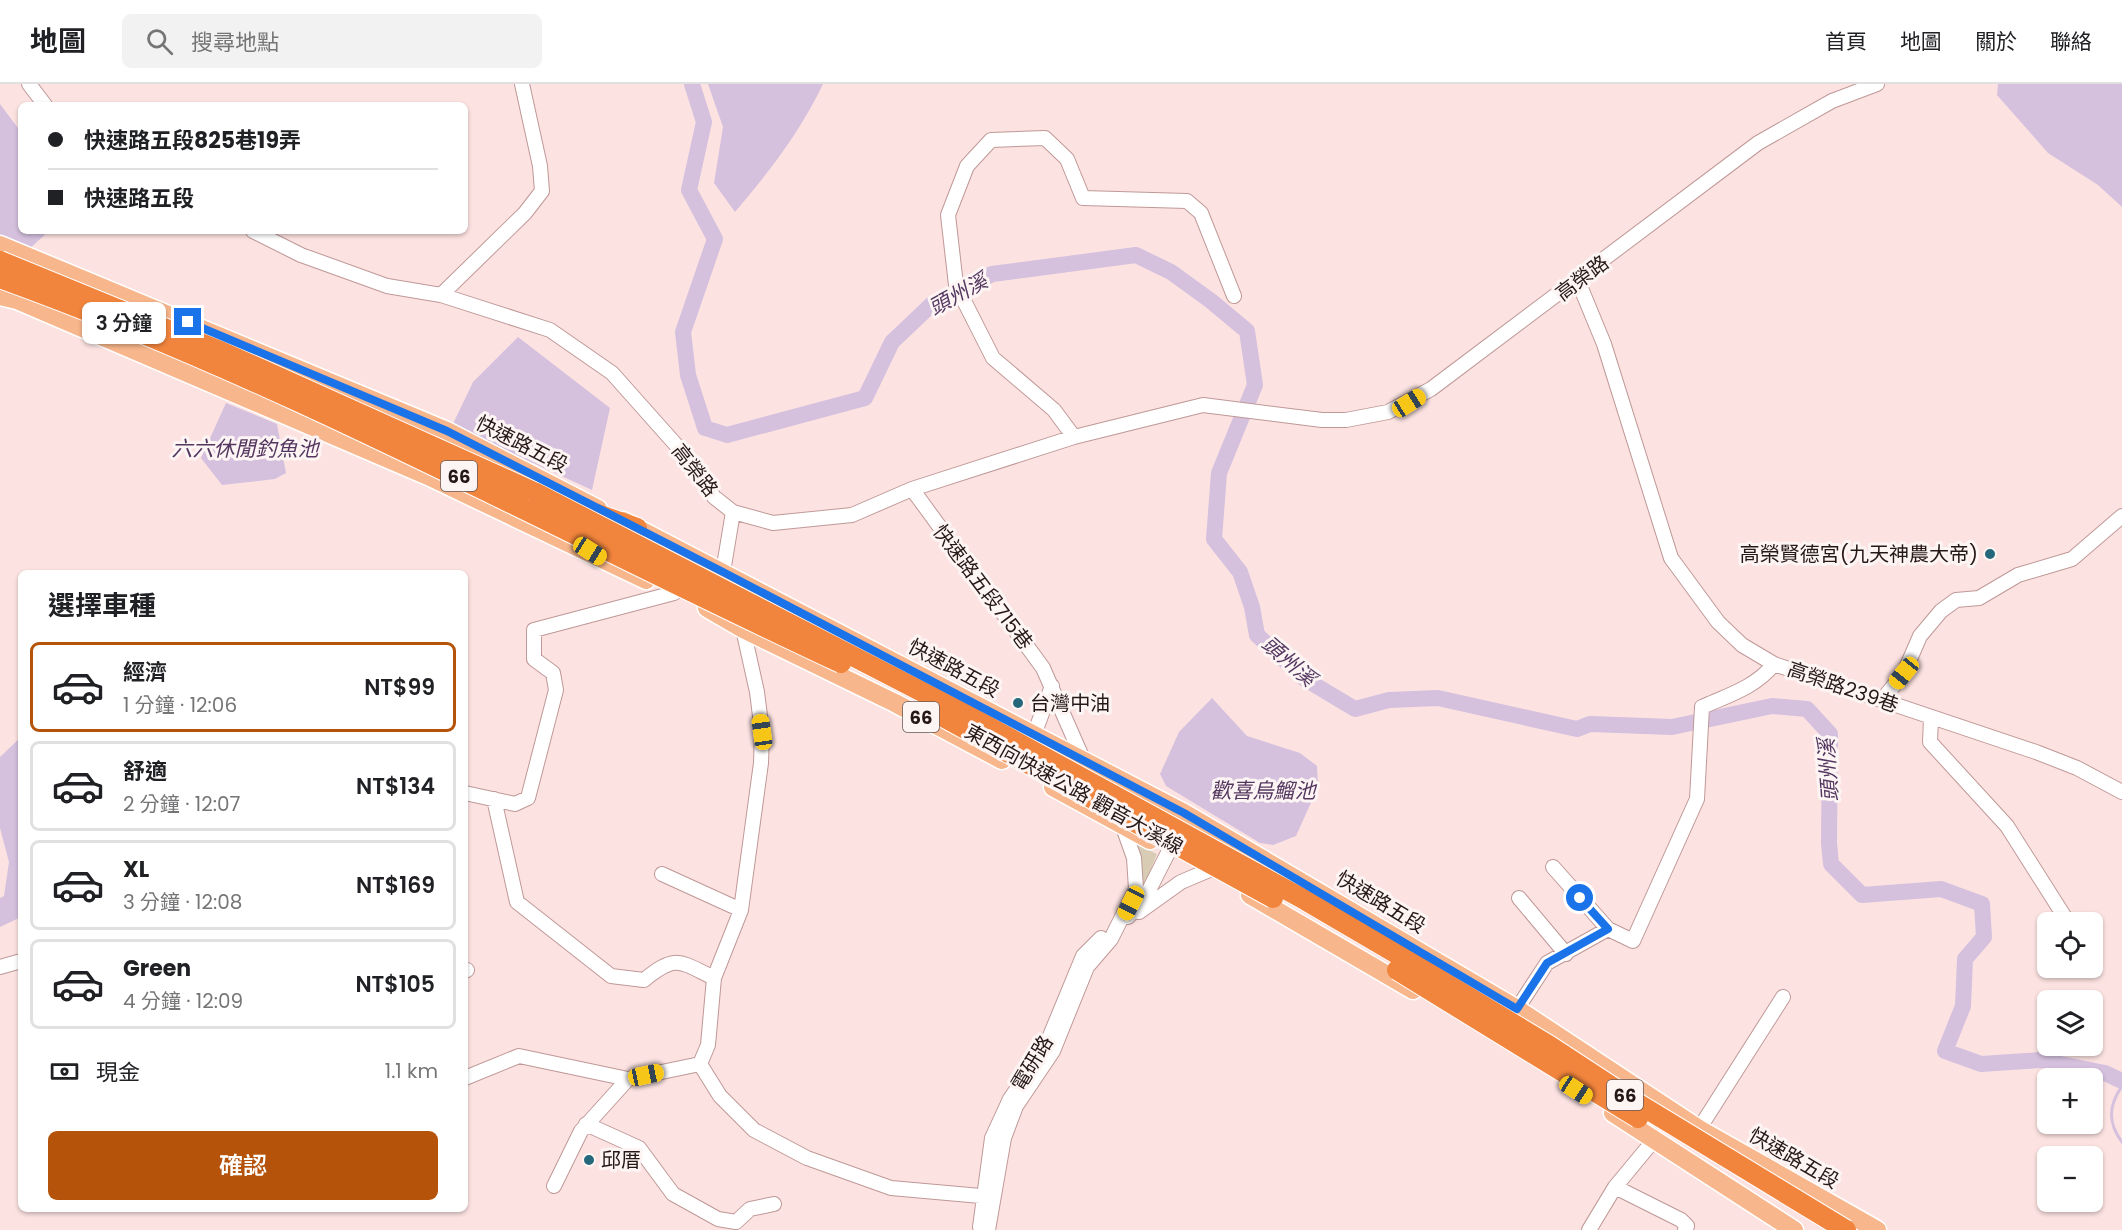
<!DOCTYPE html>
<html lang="zh-TW">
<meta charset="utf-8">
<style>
:root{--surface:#fff;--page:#f2f2f2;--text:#202124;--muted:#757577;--line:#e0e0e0;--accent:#b45309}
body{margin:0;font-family:Poppins,"Noto Sans TC",sans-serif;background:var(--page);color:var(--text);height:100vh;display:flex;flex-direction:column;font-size:22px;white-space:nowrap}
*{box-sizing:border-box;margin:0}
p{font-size:20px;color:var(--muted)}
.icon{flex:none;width:33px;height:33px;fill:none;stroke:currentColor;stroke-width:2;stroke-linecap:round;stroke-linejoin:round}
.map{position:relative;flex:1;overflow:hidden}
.details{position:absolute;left:18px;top:486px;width:450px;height:642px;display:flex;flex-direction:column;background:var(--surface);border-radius:9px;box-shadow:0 2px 4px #0004}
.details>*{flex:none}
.top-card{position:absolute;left:18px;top:18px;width:450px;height:132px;border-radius:9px;box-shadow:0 2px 4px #0004;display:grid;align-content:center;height:132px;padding:0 30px;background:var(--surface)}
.tools{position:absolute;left:2037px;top:828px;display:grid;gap:12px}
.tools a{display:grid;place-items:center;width:66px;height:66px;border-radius:9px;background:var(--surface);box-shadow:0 2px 4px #0004;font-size:30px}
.end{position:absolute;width:27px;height:27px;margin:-14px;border:8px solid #1a73e8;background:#fff;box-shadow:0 0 0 3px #fff}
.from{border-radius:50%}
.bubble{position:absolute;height:42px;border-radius:9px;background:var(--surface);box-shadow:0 2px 4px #0004;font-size:20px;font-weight:600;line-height:42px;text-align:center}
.car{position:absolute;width:18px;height:36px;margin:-18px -9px;border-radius:8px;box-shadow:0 0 4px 2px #0007;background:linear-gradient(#f5c518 24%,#345 0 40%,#f5c518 0 76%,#345 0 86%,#f5c518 0)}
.top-card b{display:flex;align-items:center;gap:21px;height:57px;font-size:22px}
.top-card b+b{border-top:2px solid var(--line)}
.top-card i{width:15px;height:15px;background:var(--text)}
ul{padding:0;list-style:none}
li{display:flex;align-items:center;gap:18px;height:90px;margin:0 12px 9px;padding:0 18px;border:3px solid var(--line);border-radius:9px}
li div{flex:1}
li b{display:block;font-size:22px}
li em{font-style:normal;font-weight:600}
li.on{border-color:var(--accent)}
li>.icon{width:54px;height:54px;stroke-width:1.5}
h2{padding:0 30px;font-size:27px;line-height:72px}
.pay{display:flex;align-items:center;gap:15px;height:66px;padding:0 30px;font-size:22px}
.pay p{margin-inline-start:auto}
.button{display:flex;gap:12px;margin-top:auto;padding:12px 30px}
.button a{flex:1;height:69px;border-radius:9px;background:var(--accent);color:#fff;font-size:24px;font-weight:600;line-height:69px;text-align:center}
header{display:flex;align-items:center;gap:36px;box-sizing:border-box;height:84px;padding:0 30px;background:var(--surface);border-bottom:2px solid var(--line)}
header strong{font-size:28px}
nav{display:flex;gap:33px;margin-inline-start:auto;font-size:21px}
.search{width:420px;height:54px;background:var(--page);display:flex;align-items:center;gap:15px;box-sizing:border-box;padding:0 21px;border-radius:9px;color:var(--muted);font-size:22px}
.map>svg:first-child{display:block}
</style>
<header>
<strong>地圖</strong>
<div class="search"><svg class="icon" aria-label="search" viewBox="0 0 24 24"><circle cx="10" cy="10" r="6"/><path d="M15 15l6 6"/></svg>搜尋地點</div>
<nav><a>首頁</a><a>地圖</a><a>關於</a><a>聯絡</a></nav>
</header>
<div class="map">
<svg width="2122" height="1146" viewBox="0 0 2122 1146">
<rect width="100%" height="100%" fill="#fce3e2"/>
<path fill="#d8ccb5" d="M1136,760L1157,770L1139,814L1141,777Z"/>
<path fill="#d5c0de" d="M708,0H823C800,48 770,87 735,128L714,99L723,43Z
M1998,0H2122V123L2098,101L2048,69L1997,11Z
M0,20L21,48V147H49L27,167L0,156Z
M518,253L610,324L592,406L452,342L473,298Z
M226,319L277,340L286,389L275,395L222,401L201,374Z
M1212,614L1247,652L1300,669L1317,682L1318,703L1296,752L1273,761L1260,759L1166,702L1160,690L1179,648Z
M21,653V833L0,843V814L4,812L9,778L0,744V673Z"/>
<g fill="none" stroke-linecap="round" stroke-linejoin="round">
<path stroke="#d5c0de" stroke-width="3" d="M2122,1002C2108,1022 2108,1039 2122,1058"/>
<path stroke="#d5c0de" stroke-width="16" d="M692,0L704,38L689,106L715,155L683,248L688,291L705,344L727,351L865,314L892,258L931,221L992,190L1136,171L1171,188L1211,217L1247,247L1255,301L1219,389L1214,455L1240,488L1252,523L1257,551L1305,595L1355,625L1389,616L1438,614L1577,645L1590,640L1672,643L1772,622L1807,625L1830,650L1829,759L1831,780L1862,811L1941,805L1982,820L1984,853L1965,875L1963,922L1945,967L1981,980L2041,976L2105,989L2122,997"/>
<defs>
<path id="minor" d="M29,0L45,21
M253,147L301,171L387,202L441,211L550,246L612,289L693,380L714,413L733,428L773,439L852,431L912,405L1074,353L1203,321L1322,336H1346L1388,328L1431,305L1758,59L1832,17L1877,0
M1578,197L1604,260L1671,474L1718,538L1742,561L1774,580L2036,668L2077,684L2122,708
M441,211L525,129L542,107L540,82L522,0
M1074,353L1054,326L993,274L956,201L948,131L967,82L991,56L1045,54L1067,75L1083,114L1187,117L1201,129L1234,212
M912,405L1043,584L1083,675
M723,488L733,428
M1882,616L1904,589L1920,552L1941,527L1956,516L1979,514L2018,491L2072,475L2122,432
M1931,634L1930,658L2007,742L2066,835
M1031,659L1052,602
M465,709L515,720L528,714L556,606L553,589L534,575V546L674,509
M494,715L517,818L611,892L644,896C676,870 679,877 714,894
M1553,783L1608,845
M662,790L741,826
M1519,814L1566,870
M1139,828L1181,798L1207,787
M1128,833L1144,816L1176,753
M0,883L21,877
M465,887L467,886
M1517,925L1547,879L1608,845L1633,857L1697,715L1702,623C1729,611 1756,603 1774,580
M700,980L708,961L714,894L741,826L761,679L762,648L757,608L743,545
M700,980L720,1012L754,1046L807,1074L891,1104L992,1113
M465,994L519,972L628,995L700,980
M586,1040L639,1064L673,1110L718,1135L736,1138L750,1125L774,1120
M1699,1045L1783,913
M554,1102L581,1047L628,995
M1615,1103L1681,1136L1687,1142L1685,1146
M980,1143L992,1054L1010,1015L1045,964L1083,872L1101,854
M988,1146L1004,1054L1016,1022L1053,967L1087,883L1111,855L1136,805L1134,774L1123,743
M1589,1146L1615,1103L1654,1056"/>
<path id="major" d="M0,161L447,347L598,425
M0,212L17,216L428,392L646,496
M623,437L1184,729L1517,925L1699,1045L1877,1146
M707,524L743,545L895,619L1002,676
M1053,703L1150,756
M1250,811L1413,906
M1613,1029L1794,1146"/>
<path id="highway" d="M577,423L637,444"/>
</defs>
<use href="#minor" stroke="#bf9897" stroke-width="16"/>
<use href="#major" stroke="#fff" stroke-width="21"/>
<use href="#highway" stroke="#fff" stroke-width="22"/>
<use href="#minor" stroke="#fff" stroke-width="14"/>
<use href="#major" stroke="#f7b68b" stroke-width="18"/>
<use href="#highway" stroke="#f2853d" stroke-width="20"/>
<defs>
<path id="highway-bridge" d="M0,177L225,269L534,408L973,634L1305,816L1404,874L1550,962L1637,1019L1846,1146
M0,194C291,299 561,449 841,579
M936,629L1273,814
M1397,886L1638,1034"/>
</defs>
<use href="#highway-bridge" stroke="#fff" stroke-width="22" stroke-linecap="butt"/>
<use href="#highway-bridge" stroke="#f2853d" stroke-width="20"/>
</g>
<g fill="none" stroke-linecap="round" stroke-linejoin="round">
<path stroke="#1a73e8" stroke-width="8" d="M188,238L447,347L723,488L1184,729L1517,925L1547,879L1608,845L1580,814"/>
</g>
<g fill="#26687b" stroke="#fdf5f4" stroke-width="2">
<circle cx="1990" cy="470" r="6"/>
<circle cx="1018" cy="619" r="6"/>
<circle cx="589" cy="1076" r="6"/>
</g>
<g text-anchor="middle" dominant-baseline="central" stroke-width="6" stroke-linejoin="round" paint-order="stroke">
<g fill="#fdf5f4" stroke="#675a5a" stroke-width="1.5">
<rect x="441" y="377" width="36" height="30" rx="4.5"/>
<rect x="903" y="618" width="36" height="30" rx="4.5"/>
<rect x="1607" y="996" width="36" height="30" rx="4.5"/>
</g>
<g font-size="18" font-weight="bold" fill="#271818">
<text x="459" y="392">66</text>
<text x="921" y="633">66</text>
<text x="1625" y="1011">66</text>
</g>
<g font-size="20" fill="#271818" stroke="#fdf5f4">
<text transform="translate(1582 194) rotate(-37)">高榮路</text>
<text transform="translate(522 360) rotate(27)">快速路五段</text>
<text transform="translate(695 386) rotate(52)">高榮路</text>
<text transform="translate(983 503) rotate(53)">快速路五段715巷</text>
<text transform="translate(954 584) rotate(28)">快速路五段</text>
<text transform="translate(1843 603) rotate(19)">高榮路239巷</text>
<text transform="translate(1074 705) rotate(29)">東西向快速公路 觀音大溪線</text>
<text transform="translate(1381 818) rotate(31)">快速路五段</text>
<text transform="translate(1032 979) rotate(-59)">電研路</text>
<text transform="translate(1794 1074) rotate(30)">快速路五段</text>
</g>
<g font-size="20" fill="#271818" stroke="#fdf5f4" text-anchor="start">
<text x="1978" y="470" text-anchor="end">高榮賢德宮(九天神農大帝)</text>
<text x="1030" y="619">台灣中油</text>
<text x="601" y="1076">邱厝</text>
</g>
<g font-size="21" font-style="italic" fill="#543760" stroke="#fdf5f4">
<text transform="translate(958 210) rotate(-29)">頭州溪</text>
<text x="245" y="364">六六休閒釣魚池</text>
<text transform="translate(1289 577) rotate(41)">頭州溪</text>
<text transform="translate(1828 686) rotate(-94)">頭州溪</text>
<text x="1263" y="706">歡喜烏鰡池</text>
</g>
</g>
</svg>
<div class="tools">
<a><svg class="icon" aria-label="locate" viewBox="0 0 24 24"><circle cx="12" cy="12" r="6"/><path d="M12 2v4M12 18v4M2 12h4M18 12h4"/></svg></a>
<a><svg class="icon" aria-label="layers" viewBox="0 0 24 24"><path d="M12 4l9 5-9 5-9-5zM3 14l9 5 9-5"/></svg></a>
<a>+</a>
<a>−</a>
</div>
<i class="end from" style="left:1580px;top:814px"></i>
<i class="end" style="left:188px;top:238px"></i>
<div class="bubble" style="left:82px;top:218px;width:84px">3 分鐘</div>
<i class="car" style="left:1409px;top:319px;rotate:58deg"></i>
<i class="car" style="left:590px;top:467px;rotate:122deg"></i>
<i class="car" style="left:1904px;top:589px;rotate:219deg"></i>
<i class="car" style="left:762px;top:648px;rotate:352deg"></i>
<i class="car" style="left:1131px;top:819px;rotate:207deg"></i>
<i class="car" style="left:646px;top:991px;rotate:78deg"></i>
<i class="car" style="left:1576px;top:1006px;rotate:123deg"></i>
<div class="top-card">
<b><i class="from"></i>快速路五段825巷19弄</b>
<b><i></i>快速路五段</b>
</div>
<section class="details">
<h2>選擇車種</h2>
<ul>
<li class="on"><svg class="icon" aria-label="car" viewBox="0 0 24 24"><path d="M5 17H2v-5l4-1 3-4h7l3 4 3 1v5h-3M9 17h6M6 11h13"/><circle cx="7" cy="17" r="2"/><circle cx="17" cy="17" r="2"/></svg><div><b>經濟</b><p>1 分鐘 · 12:06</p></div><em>NT$99</em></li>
<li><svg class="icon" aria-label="car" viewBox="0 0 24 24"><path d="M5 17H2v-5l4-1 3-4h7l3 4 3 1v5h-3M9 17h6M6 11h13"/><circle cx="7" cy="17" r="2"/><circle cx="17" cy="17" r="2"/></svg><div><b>舒適</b><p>2 分鐘 · 12:07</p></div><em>NT$134</em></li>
<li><svg class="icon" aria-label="car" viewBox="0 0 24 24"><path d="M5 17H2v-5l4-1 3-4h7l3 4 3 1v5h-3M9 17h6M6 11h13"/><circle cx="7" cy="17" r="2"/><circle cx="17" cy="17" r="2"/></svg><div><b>XL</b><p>3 分鐘 · 12:08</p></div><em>NT$169</em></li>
<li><svg class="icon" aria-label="car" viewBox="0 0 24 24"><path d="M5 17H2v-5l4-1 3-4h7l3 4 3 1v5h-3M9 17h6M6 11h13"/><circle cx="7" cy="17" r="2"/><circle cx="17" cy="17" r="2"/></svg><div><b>Green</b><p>4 分鐘 · 12:09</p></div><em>NT$105</em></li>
</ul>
<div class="pay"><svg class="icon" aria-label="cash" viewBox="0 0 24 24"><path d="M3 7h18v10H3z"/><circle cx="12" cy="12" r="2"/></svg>現金<p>1.1 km</p></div>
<div class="button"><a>確認</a></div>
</section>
</div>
